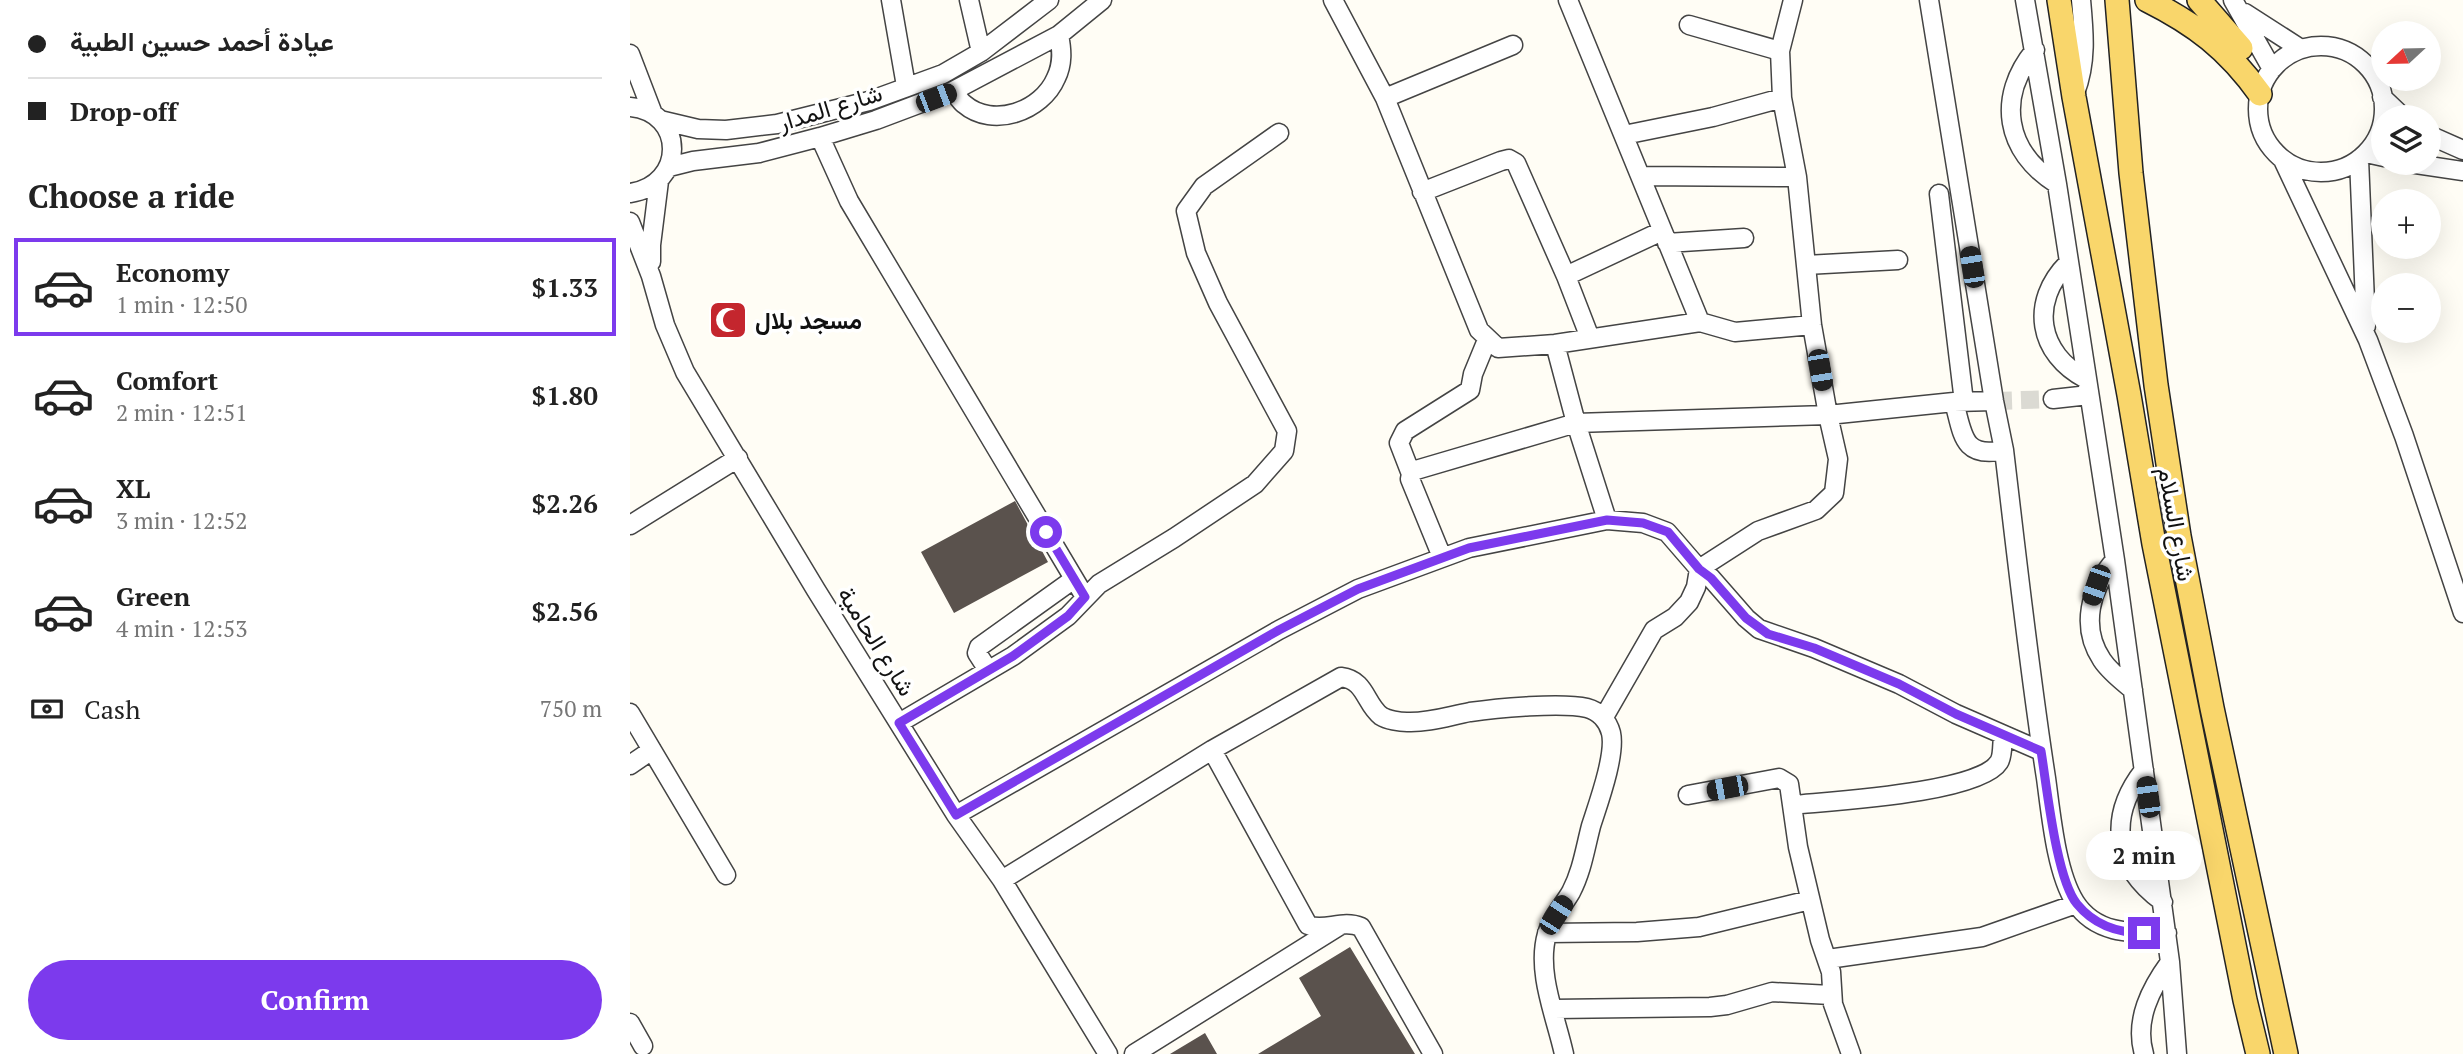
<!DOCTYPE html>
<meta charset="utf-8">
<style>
:root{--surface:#fff;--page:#f6f6f6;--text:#222;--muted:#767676;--line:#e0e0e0;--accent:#7c3aed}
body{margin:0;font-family:"PT Serif",Vazirmatn,serif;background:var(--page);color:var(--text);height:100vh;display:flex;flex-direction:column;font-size:26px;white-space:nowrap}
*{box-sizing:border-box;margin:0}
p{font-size:23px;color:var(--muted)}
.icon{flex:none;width:38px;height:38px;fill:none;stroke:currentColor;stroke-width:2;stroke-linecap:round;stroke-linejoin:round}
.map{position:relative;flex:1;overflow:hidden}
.drawer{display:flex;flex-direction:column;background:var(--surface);width:630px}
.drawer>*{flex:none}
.top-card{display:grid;align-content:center;height:154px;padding:0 28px;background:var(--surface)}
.needle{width:46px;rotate:248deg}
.controls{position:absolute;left:1741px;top:21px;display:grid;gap:14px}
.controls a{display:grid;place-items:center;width:70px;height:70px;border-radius:50%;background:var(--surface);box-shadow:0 7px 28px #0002;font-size:35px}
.end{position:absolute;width:32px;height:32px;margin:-16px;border:9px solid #7c3aed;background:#fff;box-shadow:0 0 0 4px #fff}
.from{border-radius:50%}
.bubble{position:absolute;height:49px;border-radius:24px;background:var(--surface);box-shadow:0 7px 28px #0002;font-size:23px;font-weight:800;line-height:49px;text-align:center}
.car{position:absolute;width:21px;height:42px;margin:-21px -10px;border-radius:9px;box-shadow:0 0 5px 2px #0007;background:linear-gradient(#222 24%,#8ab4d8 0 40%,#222 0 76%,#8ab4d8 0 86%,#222 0)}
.top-card b{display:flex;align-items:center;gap:24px;height:66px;font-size:26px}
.top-card b+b{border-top:2px solid var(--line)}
.top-card i{width:18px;height:18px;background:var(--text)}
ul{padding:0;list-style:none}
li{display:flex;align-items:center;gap:21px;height:98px;margin:0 14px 10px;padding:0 14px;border:4px solid transparent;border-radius:0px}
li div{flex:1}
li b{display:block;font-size:26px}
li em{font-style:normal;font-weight:800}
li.active{border-color:var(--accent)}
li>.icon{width:63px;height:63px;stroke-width:1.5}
h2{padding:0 28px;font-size:32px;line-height:84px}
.pay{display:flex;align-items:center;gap:18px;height:77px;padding:0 28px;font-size:26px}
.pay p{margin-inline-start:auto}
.primary-button{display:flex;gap:14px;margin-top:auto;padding:14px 28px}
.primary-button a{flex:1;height:80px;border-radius:42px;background:var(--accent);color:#fff;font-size:28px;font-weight:800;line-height:80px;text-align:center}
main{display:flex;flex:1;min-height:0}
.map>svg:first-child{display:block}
</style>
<main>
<section class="drawer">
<div class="top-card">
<b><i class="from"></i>عيادة أحمد حسين الطبية</b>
<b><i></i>Drop-off</b>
</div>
<h2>Choose a ride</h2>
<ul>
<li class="active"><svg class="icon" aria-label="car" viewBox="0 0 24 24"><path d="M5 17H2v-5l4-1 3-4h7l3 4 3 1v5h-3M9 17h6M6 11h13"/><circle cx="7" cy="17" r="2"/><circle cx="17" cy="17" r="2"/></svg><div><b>Economy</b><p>1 min · 12:50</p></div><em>$1.33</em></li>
<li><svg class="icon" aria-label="car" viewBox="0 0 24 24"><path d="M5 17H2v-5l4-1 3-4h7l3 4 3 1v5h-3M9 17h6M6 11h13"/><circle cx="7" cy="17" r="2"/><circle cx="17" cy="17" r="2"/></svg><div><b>Comfort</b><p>2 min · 12:51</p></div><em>$1.80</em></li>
<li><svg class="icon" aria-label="car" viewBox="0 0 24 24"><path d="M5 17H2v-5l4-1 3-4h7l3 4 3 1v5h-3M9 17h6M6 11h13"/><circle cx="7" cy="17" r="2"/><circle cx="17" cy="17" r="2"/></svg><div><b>XL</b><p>3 min · 12:52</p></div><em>$2.26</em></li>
<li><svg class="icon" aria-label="car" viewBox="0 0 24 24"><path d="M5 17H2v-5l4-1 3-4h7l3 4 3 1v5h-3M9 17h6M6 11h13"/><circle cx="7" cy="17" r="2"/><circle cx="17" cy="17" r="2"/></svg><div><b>Green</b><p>4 min · 12:53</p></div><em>$2.56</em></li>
</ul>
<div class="pay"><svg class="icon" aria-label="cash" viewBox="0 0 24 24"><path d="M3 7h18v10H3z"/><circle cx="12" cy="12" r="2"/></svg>Cash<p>750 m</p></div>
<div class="primary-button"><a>Confirm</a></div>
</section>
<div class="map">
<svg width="1833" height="1054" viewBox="0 0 1833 1054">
<rect width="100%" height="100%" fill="#fffdf5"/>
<path fill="#5a524d" d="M385,501L418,562L324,613L291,552Z
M720,947L785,1054H628L691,1016L669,978Z
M575,1033L587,1054H540Z"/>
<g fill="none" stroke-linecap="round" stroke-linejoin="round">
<path stroke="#dbdad3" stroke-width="18" stroke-dasharray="18 9" stroke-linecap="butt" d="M1364,401L1423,399"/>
<defs>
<path id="minor" d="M261,0L276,86
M339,0L351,52
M703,0L755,98L849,330L868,348L925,344L1070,322
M938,0L1070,322L1105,332L1182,325
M1299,0L1364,401L1374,450C1387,559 1399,669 1416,778C1421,814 1426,872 1445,902C1466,935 1503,933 1537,933
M1395,0L1427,184L1485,560L1540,962L1547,1054
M1603,0L1642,69
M1615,13L1671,49
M1059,25L1150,51
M1628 109a63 63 0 1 1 126 0a63 63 0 1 1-126 0Z
M1405,50C1366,97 1375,152 1427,184
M0,54L23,114
M323,91C327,95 330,101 334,104C363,129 412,111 426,78C433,64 432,50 429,35
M1445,93C1457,62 1454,32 1451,0
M1752,97L1773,117
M755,98L883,45
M0,107C56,112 56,185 0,193
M30,120L68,129L96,130L147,124L239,101L313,74L351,52L419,0
M994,135L1083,117L1152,98
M1799,135L1833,150
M190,137L219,201L455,597
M1736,153L1754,157
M1729,159L1736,326
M1653,160L1738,340L1774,436L1833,613
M1779,163L1833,171
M39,167L63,161L129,153L190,137L246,120L323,91L429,35L472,0
M1011,176L1167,177
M792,192L871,161L879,159L886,163L936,276L960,338
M1309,194L1334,402
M0,222L21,276L35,325L55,372L186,590L326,815L372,880L478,1054
M1037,243L1114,238
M21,262V245L29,181
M1438,263C1399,302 1408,354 1456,379
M1176,265L1268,260
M936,276L1032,231
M925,344L946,423L977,520
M1423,399L1459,395
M1324,402C1333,434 1332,459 1374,450
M781,474L769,443L775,431L840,390L843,374L857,340
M0,525L108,458
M812,557L780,479L781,474L786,470L946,423L1198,415L1324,402L1364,401
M1485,560C1460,588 1450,627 1472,660C1480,672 1492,681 1503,690
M358,670L347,653L349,647L444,579
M0,713L96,875
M974,717L1024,630L1045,617L1059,602L1066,587L1069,569L1128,531L1186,510L1204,493L1208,459L1198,415L1182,325L1167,177L1152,98L1150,51L1163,0
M269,723L383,656L438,616L469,584L544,538L625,484L654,451L657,431L588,303L566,253L556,211L574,186L649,133
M582,750L678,925C694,932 712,919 731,927L803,1054
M0,765L22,750
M1514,770C1477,817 1484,867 1533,902
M1058,795L1149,778L1159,784L1168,847L1190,940L1201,972L1203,1004L1221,1054
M1163,805C1202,801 1350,793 1369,762C1373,756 1372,743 1373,736
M326,815L649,630L728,589L839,548L977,520L1013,523L1037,532L1069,569L1081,578L1116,618L1129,629L1184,648L1269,684L1326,714L1411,751
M372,880L582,750L711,677C736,680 735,704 751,716C757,720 770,722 777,722C798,723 819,716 840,712C867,708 932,702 957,708C969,711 978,721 981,733C986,755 968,804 961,826C955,849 952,871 941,892C933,906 921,918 917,934C906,972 926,1017 934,1054
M917,933L1007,932L1069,927L1180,900
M1198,959L1352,937L1446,904
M924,1009L1080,1007L1097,1005L1142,992L1201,995
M0,1023L13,1046
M504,1054L709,926
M1514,1054C1504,1020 1521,988 1540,962"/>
<path id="major" d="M1429,0L1444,97L1499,395L1524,544L1615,1000L1628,1054
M1487,0L1501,173L1526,385L1549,536L1582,708L1656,1054
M1517,0C1565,24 1598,49 1630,94
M1569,0L1611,48"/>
</defs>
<use href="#minor" stroke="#444" stroke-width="21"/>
<use href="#major" stroke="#222" stroke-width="26"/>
<use href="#minor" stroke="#fff" stroke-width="18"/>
<use href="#major" stroke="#f9d66b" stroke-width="23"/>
</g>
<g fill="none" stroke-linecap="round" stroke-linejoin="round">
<path stroke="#7c3aed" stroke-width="9" d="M416,532L455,597L438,616L383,656L269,723L326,815L649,630L728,589L839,548L977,520L1013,523L1038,532L1069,569L1081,578L1116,618L1138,634L1184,648L1269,684L1326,714L1411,751C1417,787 1426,878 1447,904C1465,926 1488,933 1514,933"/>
</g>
<defs>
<symbol id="mosque-square" viewBox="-11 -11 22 22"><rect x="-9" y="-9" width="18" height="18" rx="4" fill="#c4262e" stroke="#fff"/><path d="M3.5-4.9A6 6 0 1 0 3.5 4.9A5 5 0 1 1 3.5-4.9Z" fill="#fff"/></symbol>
</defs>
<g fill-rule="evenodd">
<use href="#mosque-square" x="76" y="298" width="44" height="44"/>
</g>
<g text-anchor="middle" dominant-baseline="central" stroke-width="7" stroke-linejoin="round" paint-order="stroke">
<g font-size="24" fill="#111" stroke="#fff">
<text transform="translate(200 107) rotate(-17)">شارع المدار</text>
<text transform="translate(1547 524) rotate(80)">شارع السلام</text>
<text transform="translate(247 641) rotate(58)">شارع الحامية</text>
</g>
<g font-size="24" font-weight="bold" fill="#111" stroke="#fff" text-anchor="start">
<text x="125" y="320">مسجد بلال</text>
</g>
</g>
</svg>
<div class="controls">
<a><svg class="needle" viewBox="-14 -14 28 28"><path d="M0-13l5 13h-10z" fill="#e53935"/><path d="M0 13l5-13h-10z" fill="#767676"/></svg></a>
<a><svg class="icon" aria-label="layers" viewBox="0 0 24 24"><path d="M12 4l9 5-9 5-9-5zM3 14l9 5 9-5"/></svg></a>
<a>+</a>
<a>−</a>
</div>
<i class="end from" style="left:416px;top:532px"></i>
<i class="end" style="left:1514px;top:933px"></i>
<div class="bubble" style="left:1456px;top:831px;width:116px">2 min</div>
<i class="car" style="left:306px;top:98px;rotate:69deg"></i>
<i class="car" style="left:1342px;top:267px;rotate:351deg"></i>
<i class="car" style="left:1190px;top:370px;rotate:170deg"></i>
<i class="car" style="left:1466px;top:585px;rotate:199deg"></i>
<i class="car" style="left:1097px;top:788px;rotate:259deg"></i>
<i class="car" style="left:1518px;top:797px;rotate:352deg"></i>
<i class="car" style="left:926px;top:915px;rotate:33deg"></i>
</div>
</main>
